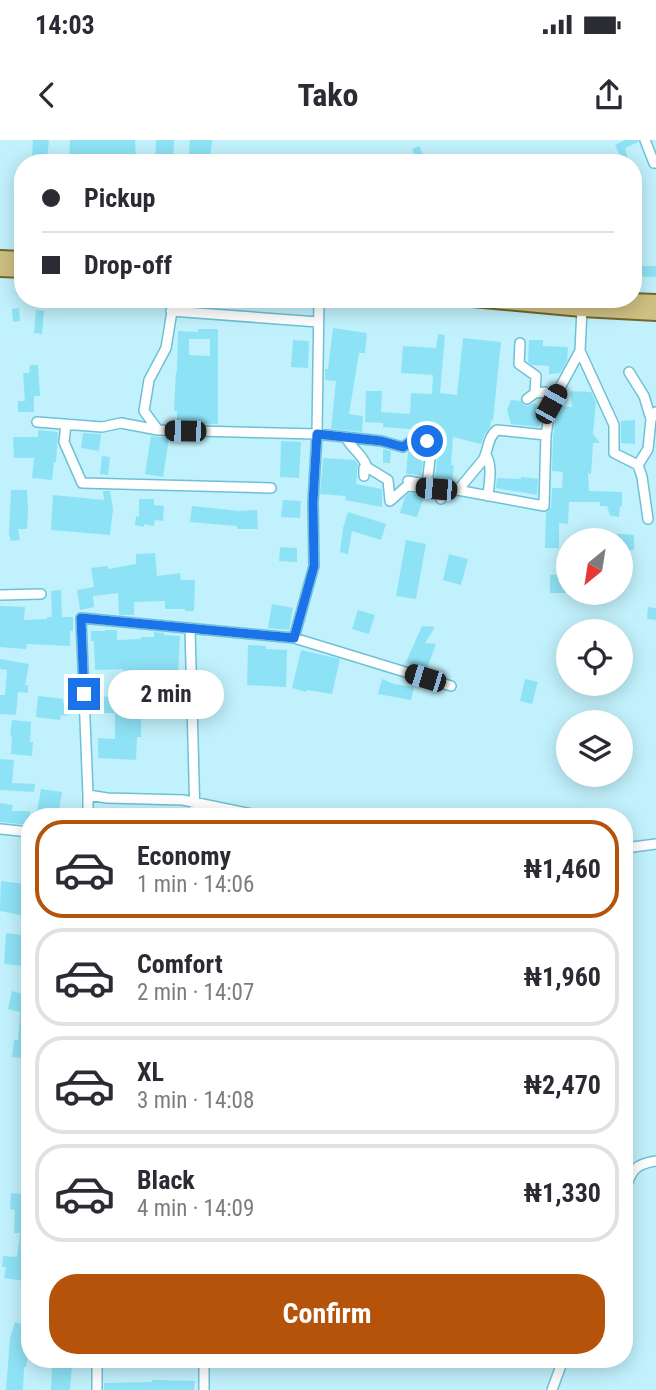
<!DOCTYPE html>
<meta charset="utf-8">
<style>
:root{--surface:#fff;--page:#f2f2f3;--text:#2b2b33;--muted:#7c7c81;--line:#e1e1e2;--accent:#b45309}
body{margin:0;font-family:"Roboto Condensed",sans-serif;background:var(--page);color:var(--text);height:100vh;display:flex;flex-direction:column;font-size:26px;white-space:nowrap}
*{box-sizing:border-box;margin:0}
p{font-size:23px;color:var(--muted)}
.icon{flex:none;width:38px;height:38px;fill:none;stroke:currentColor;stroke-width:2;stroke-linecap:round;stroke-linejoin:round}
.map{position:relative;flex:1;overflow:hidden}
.panel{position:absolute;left:21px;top:668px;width:612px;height:560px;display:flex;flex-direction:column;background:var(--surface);border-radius:28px;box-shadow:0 4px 18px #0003}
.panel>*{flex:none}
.guide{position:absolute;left:14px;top:14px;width:628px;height:154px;border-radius:28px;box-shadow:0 4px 18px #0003;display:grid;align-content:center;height:154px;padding:0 28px;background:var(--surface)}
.needle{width:46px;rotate:210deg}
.fabs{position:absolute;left:556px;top:388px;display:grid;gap:14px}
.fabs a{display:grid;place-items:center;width:77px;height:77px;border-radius:50%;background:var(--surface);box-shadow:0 4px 18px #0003;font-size:35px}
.end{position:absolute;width:32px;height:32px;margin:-16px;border:9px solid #1a73e8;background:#fff;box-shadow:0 0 0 4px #fff}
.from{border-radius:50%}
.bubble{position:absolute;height:49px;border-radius:24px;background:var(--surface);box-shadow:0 4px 18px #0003;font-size:23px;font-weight:700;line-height:49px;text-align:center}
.car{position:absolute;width:21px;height:42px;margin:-21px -10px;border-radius:9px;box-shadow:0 0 5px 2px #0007;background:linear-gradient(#222 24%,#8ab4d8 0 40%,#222 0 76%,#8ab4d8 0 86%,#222 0)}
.guide b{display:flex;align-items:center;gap:24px;height:66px;font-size:26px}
.guide b+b{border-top:2px solid var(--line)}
.guide i{width:18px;height:18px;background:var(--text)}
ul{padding:12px 0 0;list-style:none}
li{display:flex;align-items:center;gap:21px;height:98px;margin:0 14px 10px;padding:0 14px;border:4px solid var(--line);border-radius:28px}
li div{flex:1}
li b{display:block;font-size:26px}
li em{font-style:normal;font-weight:700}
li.current{border-color:var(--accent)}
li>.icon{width:63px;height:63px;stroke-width:1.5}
.cta{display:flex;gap:14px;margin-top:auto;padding:14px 28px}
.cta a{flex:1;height:80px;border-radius:28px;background:var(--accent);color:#fff;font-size:28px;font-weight:700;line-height:80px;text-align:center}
.status{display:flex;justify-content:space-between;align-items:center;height:49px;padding:0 35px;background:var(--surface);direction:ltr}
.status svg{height:19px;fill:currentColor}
header{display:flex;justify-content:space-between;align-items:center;height:91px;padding:0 28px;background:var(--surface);font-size:32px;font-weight:700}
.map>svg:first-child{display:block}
</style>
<div class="status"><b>14:03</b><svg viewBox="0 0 49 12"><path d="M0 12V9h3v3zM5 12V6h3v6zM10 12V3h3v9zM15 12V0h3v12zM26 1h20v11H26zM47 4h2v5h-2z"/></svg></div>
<header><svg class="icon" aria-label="back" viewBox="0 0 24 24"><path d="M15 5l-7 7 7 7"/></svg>Tako<svg class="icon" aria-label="share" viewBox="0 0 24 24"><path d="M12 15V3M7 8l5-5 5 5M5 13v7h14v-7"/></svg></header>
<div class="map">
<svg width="656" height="1250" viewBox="0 0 656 1250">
<rect width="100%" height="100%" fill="#c1f1fc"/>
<path fill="#8ee2f5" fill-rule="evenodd" d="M33,0H49L47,18L32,16Z
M70,0H135L136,23H69Z
M156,0H174L173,23H155Z
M190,0H212L210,23H188Z
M625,0H638V2L625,8L629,23H624L615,5Z
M419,6L427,23H418L412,9Z
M637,126H656V137L637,136Z
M19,168L20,181L13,182L12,169Z
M36,170L44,171L42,194L34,193Z
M333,188L367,193L365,213H359L349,274L363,276L362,292L331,289L336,241L325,240V229H328Z
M198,189H218V284L177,283V271H174L176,231L177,232L178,191L198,192ZM189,199H210V216L189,215Z
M438,194L445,195L440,253L457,255L463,198L501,202L493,281L491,280L490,287L485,293L481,304L453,297L451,325L454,326L452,342L435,339L438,310L433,298L430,295L410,294L411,290L409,289L383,287V283L365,282L366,251H382L381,272L410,274L411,253L432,254L433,235L401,233L403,206L436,208Z
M293,200L309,201L308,228L291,227Z
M529,200H543V206L568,207L567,221L560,233L549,234V226L533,225L528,222Z
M30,225H38L40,256H34V272H18V261H25L23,233H29Z
M570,251L591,252L596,262L593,294L600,303H593L591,334L588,333L589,351L622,352V367L620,366L619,377L610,376L607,366H600V362H569L568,384L559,383V408H545L546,373L551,367L552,348H562L563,332L552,331L553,296L558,266L572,267Z
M511,260L521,261L524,265L527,266L535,263L542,271L539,287L511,284L507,270Z
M635,280V304L621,303V281Z
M38,290L58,292L56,322H54L52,340L32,338L34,318H14L13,297H38Z
M83,293L101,294L99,311L81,308Z
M151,296L169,298L163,337L145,334Z
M281,301L301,302L299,338L280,337Z
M415,307L422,308L424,311L421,335L406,334L408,312Z
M383,309L391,311L390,323H383Z
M102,316L110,317L108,335L100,334Z
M323,318L355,320L358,324L356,344L382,349V367L345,360L346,356L320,354Z
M521,337L538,339L537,355L496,348L497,338L521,339Z
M11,350H27L28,370L27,389H18L20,400L11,401L9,394Z
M103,351H110L113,369L110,395L51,390L53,355L104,360Z
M409,353L425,354L417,377L400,373L405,357Z
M139,359H154V365L164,366L163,381L155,380L154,386L144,384V387L135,385L136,376L139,377Z
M283,360L301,361L300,378L281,377Z
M192,366L239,371L257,370L258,389H237V386L190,382Z
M348,372L386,384L381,400L352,391L348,414L340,412L343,388Z
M608,393L634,395V410H621V401H607Z
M406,400L426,404L416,459L396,456Z
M280,407L297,408V422L279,421Z
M155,413L157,436L180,433L181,440H195L194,471H185V469H165V461L134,462V475H119L118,453L93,456L94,467L80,470L77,450L94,447L91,428L108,426V429L136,424V414Z
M449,414L468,419L461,445L443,440Z
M569,434V453H550V435Z
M61,450L62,477H73V491H70V506L27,504L26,509L0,507V466L25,467L24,480L47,479V477H52L51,451Z
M272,464L293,468L289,490L268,488Z
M648,467L656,468V480L647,479Z
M358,470L375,475L369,494L352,489Z
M422,486L435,487L425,503L436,504L426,531L406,522Z
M105,490H117V500L141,499V497H154V492L164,493V495L180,496L178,535L136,530L141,579V597H137L136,620L98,618V598L115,599V573H97V557L126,556L123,529L95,530L94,501H91V491H105Z
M248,505L266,506V509L287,510L286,547L247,545Z
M301,510L340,519L332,554L307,550L306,552L292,548Z
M0,519L29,524L25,545H28V553L18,552L16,575L0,574V555H5L7,530L0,529Z
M382,539L394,544L414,547L411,560L378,554Z
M525,539L538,542L532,564L520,561Z
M38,556L63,559V563L68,564L67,576L61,575L60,580L36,577Z
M12,580L31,582L30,602H33L32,616L11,614L12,596L10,595Z
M0,619L14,620L12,643L35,644L34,652L0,650Z
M41,649L62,652L58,677H36Z
M0,663L13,665L12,671H30V685L0,682Z
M123,668L134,669V677H122Z
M1,741L25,744L22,766L30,768V777L0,771Z
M6,793L28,796L25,826L4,824Z
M12,851L30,856V919L12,917L14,900H18L20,872L8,869Z
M11,1053L30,1055V1142L4,1138L6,1127H2L3,1116L17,1117L20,1093H14L15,1070L10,1069Z
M15,1182L30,1187V1204L26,1227H24L23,1250H6L10,1198Z
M49,1220H88L87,1228L72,1226L70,1250H51L52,1228H49Z
M152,1240L195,1241L194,1250H104V1243L152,1242Z"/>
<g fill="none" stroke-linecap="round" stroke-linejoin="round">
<defs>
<path id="street" d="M645,0L654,23H656
M582,169L580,211L614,285V313L638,325L642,337L648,379
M171,171L318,182
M520,203L519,224L536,236L535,253
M629,232L644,256L651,279
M527,259L535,253L545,252L551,264
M37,282L102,287L121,283L158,290L144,271L149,240L166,208L174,159
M66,284L64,302L82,343L271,348
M158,290L317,294L381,301L403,307L413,300L427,301L431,310L427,345
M346,297C350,308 361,312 366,325L364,328V336
M486,315C493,327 489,342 488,356
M638,325L648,309L651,279L656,272
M364,328L370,329L388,340L390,361L407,346L418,347
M408,341L544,366L546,295L551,264L580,211
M436,349L441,359
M453,350H458L483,320C489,310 487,297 497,290L546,295
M0,455L41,454
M190,488L195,677
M294,498L314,426L313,362L317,294L319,159
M88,655L81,478L294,498L451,546
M88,677V655L107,658L183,660L266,677
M0,689L30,692
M625,708L656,704
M625,1049C632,1030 635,1024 656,1021
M97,1220V1250
M204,1220V1250
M552,1250L563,1220"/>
<path id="primary" d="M0,118L23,119
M0,129L23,130
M473,159L582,169L656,173
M584,159L656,162"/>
</defs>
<use href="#street" stroke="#6ec1d5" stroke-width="12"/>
<use href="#primary" stroke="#71682a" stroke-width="18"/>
<use href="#street" stroke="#fff" stroke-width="9"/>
<use href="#primary" stroke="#cebf83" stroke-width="14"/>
</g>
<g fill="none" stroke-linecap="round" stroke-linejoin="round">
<path stroke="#1a73e8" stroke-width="9" d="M84,554L81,478L294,498L314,426L313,362L317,294L381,301L403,307L413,300L427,301"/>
</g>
</svg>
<div class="fabs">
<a><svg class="needle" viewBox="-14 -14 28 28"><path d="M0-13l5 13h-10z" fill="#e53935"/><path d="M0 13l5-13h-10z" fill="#7c7c81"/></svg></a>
<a><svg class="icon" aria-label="locate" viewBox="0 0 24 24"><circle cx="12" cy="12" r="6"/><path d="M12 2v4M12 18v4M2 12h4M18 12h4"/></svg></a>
<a><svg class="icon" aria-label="layers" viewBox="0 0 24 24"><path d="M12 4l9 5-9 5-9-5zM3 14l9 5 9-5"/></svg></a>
</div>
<i class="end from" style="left:427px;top:301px"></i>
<i class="end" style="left:84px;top:554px"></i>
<div class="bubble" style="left:108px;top:530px;width:116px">2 min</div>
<i class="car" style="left:551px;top:264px;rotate:29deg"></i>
<i class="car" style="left:185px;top:291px;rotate:271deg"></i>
<i class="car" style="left:436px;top:349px;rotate:275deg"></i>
<i class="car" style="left:425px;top:538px;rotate:287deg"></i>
<div class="guide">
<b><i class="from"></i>Pickup</b>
<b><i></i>Drop-off</b>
</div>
<section class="panel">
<ul>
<li class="current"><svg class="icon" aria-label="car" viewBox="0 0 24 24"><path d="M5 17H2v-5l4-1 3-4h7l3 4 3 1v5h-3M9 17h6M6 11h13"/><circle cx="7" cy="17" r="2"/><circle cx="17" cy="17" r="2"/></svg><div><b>Economy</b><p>1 min · 14:06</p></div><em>₦1,460</em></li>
<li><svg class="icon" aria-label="car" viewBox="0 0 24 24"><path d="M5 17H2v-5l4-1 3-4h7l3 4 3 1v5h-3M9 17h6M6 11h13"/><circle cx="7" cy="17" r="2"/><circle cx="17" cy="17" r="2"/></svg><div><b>Comfort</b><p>2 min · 14:07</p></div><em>₦1,960</em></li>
<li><svg class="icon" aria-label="car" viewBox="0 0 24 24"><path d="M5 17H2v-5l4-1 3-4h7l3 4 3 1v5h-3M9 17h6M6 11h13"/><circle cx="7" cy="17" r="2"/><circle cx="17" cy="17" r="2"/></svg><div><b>XL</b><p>3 min · 14:08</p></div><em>₦2,470</em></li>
<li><svg class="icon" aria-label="car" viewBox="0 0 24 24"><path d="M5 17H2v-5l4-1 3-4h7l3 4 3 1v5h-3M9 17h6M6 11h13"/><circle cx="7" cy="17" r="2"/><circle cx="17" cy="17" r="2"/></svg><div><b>Black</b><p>4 min · 14:09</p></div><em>₦1,330</em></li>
</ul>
<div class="cta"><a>Confirm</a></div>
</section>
</div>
